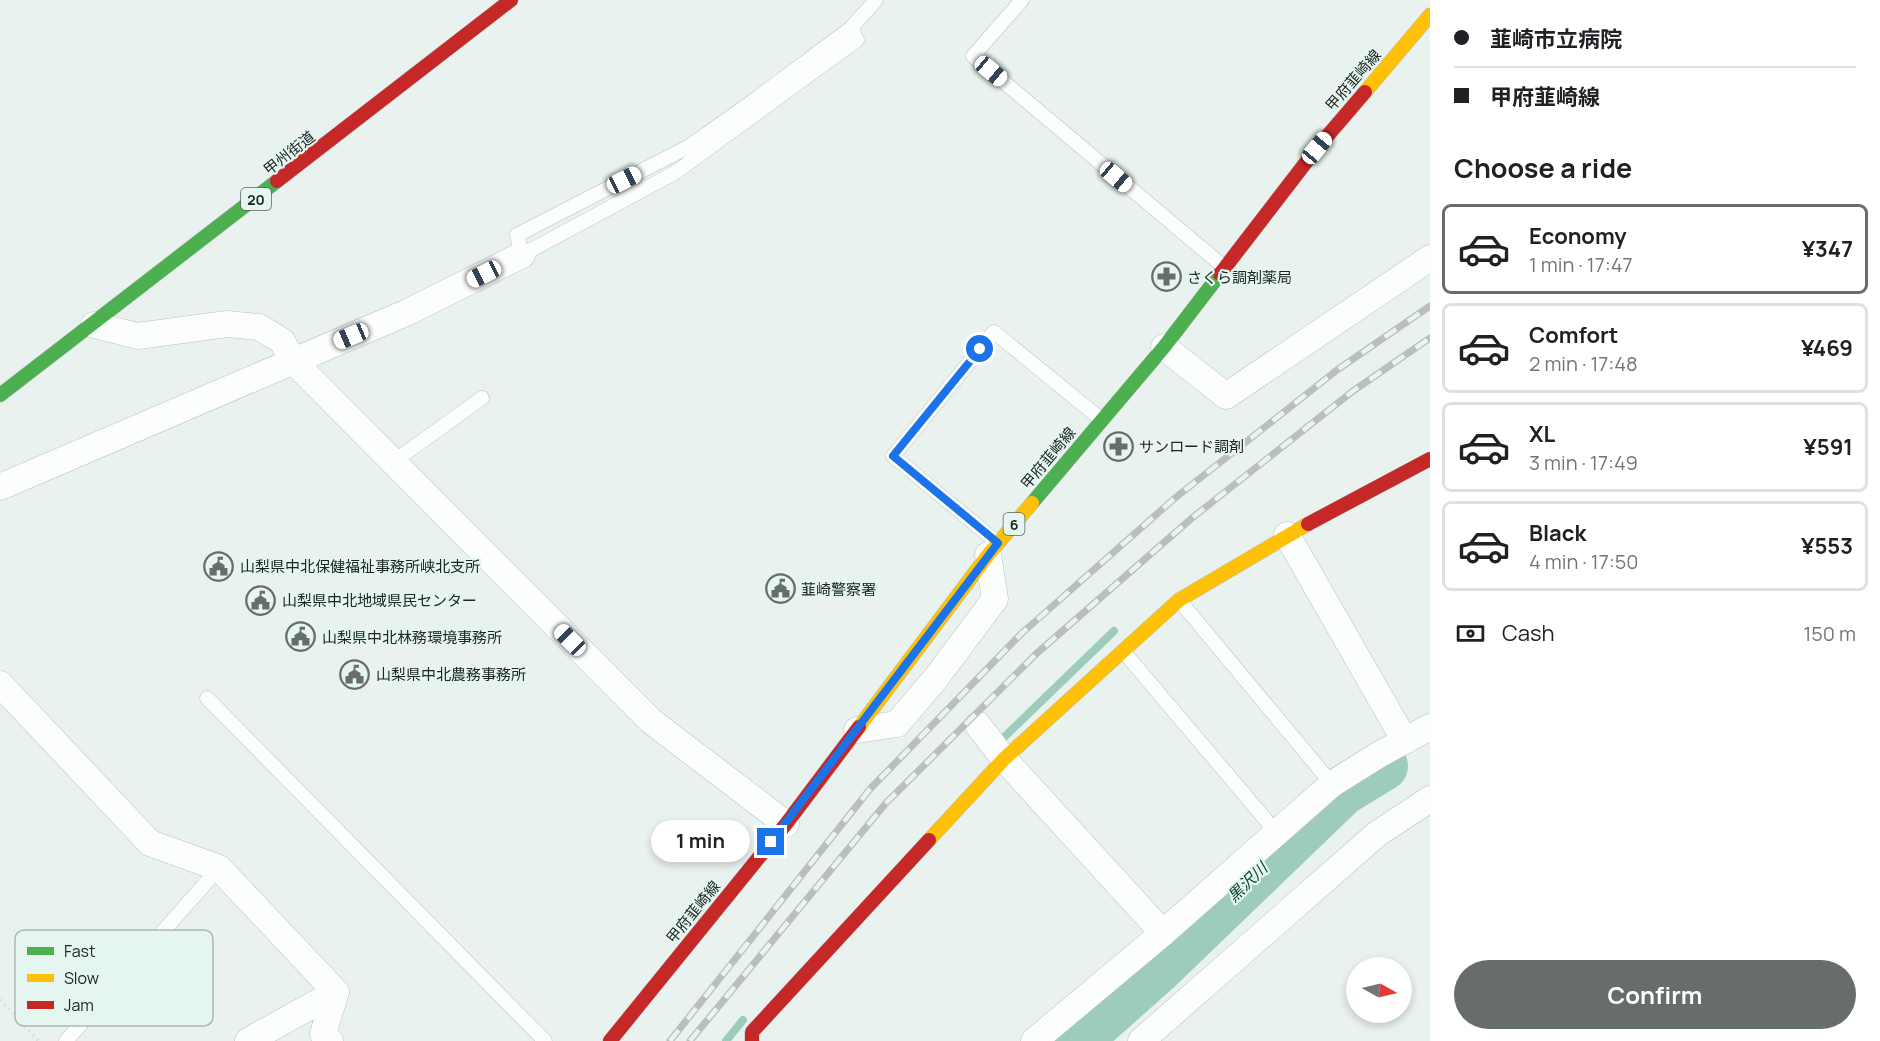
<!DOCTYPE html>
<meta charset="utf-8">
<style>
:root{--surface:#fff;--page:#f2f2f2;--text:#202124;--muted:#757577;--line:#e0e0e0;--accent:#666d6b}
body{margin:0;font-family:Manrope,"Noto Sans JP",sans-serif;background:var(--page);color:var(--text);height:100vh;display:flex;flex-direction:column;font-size:22px;white-space:nowrap}
*{box-sizing:border-box;margin:0}
p{font-size:20px;color:var(--muted)}
.icon{flex:none;width:33px;height:33px;fill:none;stroke:currentColor;stroke-width:2;stroke-linecap:round;stroke-linejoin:round}
.map{position:relative;flex:1;overflow:hidden}
.panel{display:flex;flex-direction:column;background:var(--surface);width:450px}
.panel>*{flex:none}
.guide{display:grid;align-content:center;height:132px;padding:0 24px;background:var(--surface)}
.needle{width:39px;rotate:98deg}
.buttons{position:absolute;left:1346px;top:957px;display:grid;gap:12px}
.buttons a{display:grid;place-items:center;width:66px;height:66px;border-radius:50%;background:var(--surface);box-shadow:0 3px 9px #0003;font-size:30px}
.end{position:absolute;width:27px;height:27px;margin:-14px;border:8px solid #1a73e8;background:#fff;box-shadow:0 0 0 3px #fff}
.from{border-radius:50%}
.bubble{position:absolute;height:42px;border-radius:21px;background:var(--surface);box-shadow:0 3px 9px #0003;font-size:20px;font-weight:700;line-height:42px;text-align:center}
.car{position:absolute;width:18px;height:36px;margin:-18px -9px;border-radius:8px;box-shadow:0 0 4px 2px #0007;background:linear-gradient(#fff 24%,#345 0 40%,#fff 0 76%,#345 0 86%,#fff 0)}
.guide b{display:flex;align-items:center;gap:21px;height:57px;font-size:22px}
.guide b+b{border-top:2px solid var(--line)}
.guide i{width:15px;height:15px;background:var(--text)}
ul{padding:0;list-style:none}
li{display:flex;align-items:center;gap:18px;height:90px;margin:0 12px 9px;padding:0 12px;border:3px solid var(--line);border-radius:9px}
li div{flex:1}
li b{display:block;font-size:22px}
li em{font-style:normal;font-weight:700}
li.selected{border-color:var(--accent)}
li>.icon{width:54px;height:54px;stroke-width:1.5}
h2{padding:0 24px;font-size:27px;line-height:72px}
.pay{display:flex;align-items:center;gap:15px;height:66px;padding:0 24px;font-size:22px}
.pay p{margin-inline-start:auto}
.button{display:flex;gap:12px;margin-top:auto;padding:12px 24px}
.button a{flex:1;height:69px;border-radius:36px;background:var(--accent);color:#fff;font-size:24px;font-weight:700;line-height:69px;text-align:center}
main{display:flex;flex:1;min-height:0}
.map>svg:first-child{display:block}
</style>
<main>
<div class="map">
<svg width="1430" height="1041" viewBox="0 0 1430 1041">
<rect width="100%" height="100%" fill="#e9f2ef"/>
<g fill="none" stroke-linecap="round" stroke-linejoin="round">
<path stroke="#9dccbd" stroke-width="8" d="M996,745L1114,631
M726,1041L743,1020"/>
<path stroke="#9dccbd" stroke-width="50" d="M1076,1041L1158,968L1342,791L1383,766"/>
<defs>
<path id="lane" d="M1022,0L973,56L1224,267
M851,28L857,40L676,172L522,255L517,235L688,147L749,104L851,28L876,0
M393,462L482,398
M998,543L893,456L994,332L1102,420
M1179,600L1332,784
M1123,651L1277,833
M207,698L545,1041
M66,1041L219,868"/>
<path id="street" d="M94,325L138,336L227,324L259,327L282,341L293,361L651,721L786,824
M1164,347L1226,396L1430,258
M0,487L408,312L522,255
M1287,535L1405,741
M0,684L150,843L219,868L336,992L323,1034L330,1041
M978,725L1004,759L1163,933
M857,730L897,724L936,678L995,599L988,555
M248,1041L336,992
M1034,1041L1163,933L1332,784L1380,754L1430,727
M1141,1041L1377,834L1430,799"/>
<path id="fast" d="M0,395L277,181
M1032,503L1164,347L1220,274"/>
<path id="slow" d="M1365,92L1430,15
M859,727L988,555L1032,503
M929,840L1004,759L1179,600L1308,524"/>
<path id="jam" d="M277,181L511,0
M1220,274L1317,148L1365,92
M1308,524L1430,459
M610,1041L786,824L859,727
M752,1041V1032L929,840"/>
</defs>
<use href="#lane" stroke="#bbc2bf" stroke-width="15"/>
<use href="#street" stroke="#bbc2bf" stroke-width="27"/>
<use href="#fast" stroke="#bbc2bf" stroke-width="15"/>
<use href="#slow" stroke="#bbc2bf" stroke-width="15"/>
<use href="#jam" stroke="#bbc2bf" stroke-width="15"/>
<path stroke="#dadcdb" stroke-width="4" stroke-dasharray="1.5 4.5" stroke-linecap="butt" d="M0,1000L39,1041"/>
<use href="#lane" stroke="#fcfdfd" stroke-width="14"/>
<use href="#street" stroke="#fcfdfd" stroke-width="26"/>
<use href="#fast" stroke="#4caf50" stroke-width="14"/>
<use href="#slow" stroke="#ffc107" stroke-width="14"/>
<use href="#jam" stroke="#c62828" stroke-width="14"/>
<defs>
<path id="rail" d="M670,1041L870,789L1022,633L1175,498L1337,370L1430,306
M690,1041L886,803L1036,654L1192,518L1353,391L1430,338"/>
</defs>
<use href="#rail" stroke="#bcbebe" stroke-width="7"/>
<use href="#rail" stroke="#e5f6f0" stroke-width="4.5" stroke-dasharray="14" stroke-linecap="butt"/>
</g>
<g fill="none" stroke-linecap="round" stroke-linejoin="round">
<path stroke="#1a73e8" stroke-width="8" d="M771,842L998,543L893,456L980,349"/>
</g>
<defs>
<symbol id="pharmacy-ring" viewBox="-11 -11 22 22"><circle r="9.5" fill="#e5f6f0" stroke="#666d6b" stroke-width="1.5"/><path d="M-2-6h4v4h4v4h-4v4h-4v-4h-4v-4h4Z" fill="#666d6b"/></symbol>
<symbol id="civic-ring" viewBox="-11 -11 22 22"><circle r="9.5" fill="#e5f6f0" stroke="#666d6b" stroke-width="1.5"/><path d="M-.6-6.5H3V-4.5H.6V-3L4-1V1h2V6H-6V1h2V-1L-.6-3ZM-1.2 2.5V6h2.4V2.5Z" fill="#666d6b"/></symbol>
</defs>
<g fill-rule="evenodd">
<use href="#pharmacy-ring" x="1150" y="260" width="33" height="33"/>
<use href="#pharmacy-ring" x="1102" y="430" width="33" height="33"/>
<use href="#civic-ring" x="202" y="550" width="33" height="33"/>
<use href="#civic-ring" x="764" y="572" width="33" height="33"/>
<use href="#civic-ring" x="244" y="584" width="33" height="33"/>
<use href="#civic-ring" x="284" y="620" width="33" height="33"/>
<use href="#civic-ring" x="338" y="658" width="33" height="33"/>
</g>
<g text-anchor="middle" dominant-baseline="central" stroke-width="4.5" stroke-linejoin="round" paint-order="stroke">
<g fill="#e5f6f0" stroke="#5b6461" stroke-width="1.5">
<rect x="241" y="188" width="30" height="22" rx="4.5"/>
<rect x="1003.5" y="513" width="21" height="22" rx="4.5"/>
</g>
<g font-size="14" font-weight="bold" fill="#202624">
<text x="256" y="199">20</text>
<text x="1014" y="524">6</text>
</g>
<g font-size="15" fill="#202624" stroke="#e5f6f0">
<text transform="translate(1353 80) rotate(-49)">甲府韮崎線</text>
<text transform="translate(289 153) rotate(-38)">甲州街道</text>
<text transform="translate(1048 458) rotate(-50)">甲府韮崎線</text>
<text transform="translate(693 912) rotate(-51)">甲府韮崎線</text>
</g>
<g font-size="15" fill="#202624" stroke="#e5f6f0" text-anchor="start">
<text x="1187" y="277">さくら調剤薬局</text>
<text x="1139" y="446">サンロード調剤</text>
<text x="240" y="566">山梨県中北保健福祉事務所峡北支所</text>
<text x="801" y="589">韮崎警察署</text>
<text x="282" y="600">山梨県中北地域県民センター</text>
<text x="322" y="637">山梨県中北林務環境事務所</text>
<text x="376" y="674">山梨県中北農務事務所</text>
</g>
<g font-size="16" font-style="italic" fill="#063f32" stroke="#e5f6f0">
<text transform="translate(1247 882) rotate(-44)">黒沢川</text>
</g>
</g>
<rect x="15" y="930" width="198" height="96" rx="9" fill="#e5f6f0" stroke="#aab8b3" stroke-width="1.5"/>
<rect x="27" y="947" width="27" height="8" fill="#4caf50"/>
<rect x="27" y="974" width="27" height="8" fill="#ffc107"/>
<rect x="27" y="1001" width="27" height="8" fill="#c62828"/>
<g font-size="16" fill="#202624">
<text x="64" y="957">Fast</text>
<text x="64" y="984">Slow</text>
<text x="64" y="1011">Jam</text>
</g>
</svg>
<div class="buttons">
<a><svg class="needle" viewBox="-14 -14 28 28"><path d="M0-13l5 13h-10z" fill="#e53935"/><path d="M0 13l5-13h-10z" fill="#757577"/></svg></a>
</div>
<i class="end from" style="left:980px;top:349px"></i>
<i class="end" style="left:771px;top:842px"></i>
<div class="bubble" style="left:651px;top:820px;width:99px">1 min</div>
<i class="car" style="left:991px;top:71px;rotate:130deg"></i>
<i class="car" style="left:1317px;top:148px;rotate:40deg"></i>
<i class="car" style="left:1116px;top:177px;rotate:130deg"></i>
<i class="car" style="left:624px;top:180px;rotate:63deg"></i>
<i class="car" style="left:484px;top:274px;rotate:243deg"></i>
<i class="car" style="left:351px;top:336px;rotate:247deg"></i>
<i class="car" style="left:570px;top:640px;rotate:315deg"></i>
</div>
<section class="panel">
<div class="guide">
<b><i class="from"></i>韮崎市立病院</b>
<b><i></i>甲府韮崎線</b>
</div>
<h2>Choose a ride</h2>
<ul>
<li class="selected"><svg class="icon" aria-label="car" viewBox="0 0 24 24"><path d="M5 17H2v-5l4-1 3-4h7l3 4 3 1v5h-3M9 17h6M6 11h13"/><circle cx="7" cy="17" r="2"/><circle cx="17" cy="17" r="2"/></svg><div><b>Economy</b><p>1 min · 17:47</p></div><em>¥347</em></li>
<li><svg class="icon" aria-label="car" viewBox="0 0 24 24"><path d="M5 17H2v-5l4-1 3-4h7l3 4 3 1v5h-3M9 17h6M6 11h13"/><circle cx="7" cy="17" r="2"/><circle cx="17" cy="17" r="2"/></svg><div><b>Comfort</b><p>2 min · 17:48</p></div><em>¥469</em></li>
<li><svg class="icon" aria-label="car" viewBox="0 0 24 24"><path d="M5 17H2v-5l4-1 3-4h7l3 4 3 1v5h-3M9 17h6M6 11h13"/><circle cx="7" cy="17" r="2"/><circle cx="17" cy="17" r="2"/></svg><div><b>XL</b><p>3 min · 17:49</p></div><em>¥591</em></li>
<li><svg class="icon" aria-label="car" viewBox="0 0 24 24"><path d="M5 17H2v-5l4-1 3-4h7l3 4 3 1v5h-3M9 17h6M6 11h13"/><circle cx="7" cy="17" r="2"/><circle cx="17" cy="17" r="2"/></svg><div><b>Black</b><p>4 min · 17:50</p></div><em>¥553</em></li>
</ul>
<div class="pay"><svg class="icon" aria-label="cash" viewBox="0 0 24 24"><path d="M3 7h18v10H3z"/><circle cx="12" cy="12" r="2"/></svg>Cash<p>150 m</p></div>
<div class="button"><a>Confirm</a></div>
</section>
</main>
